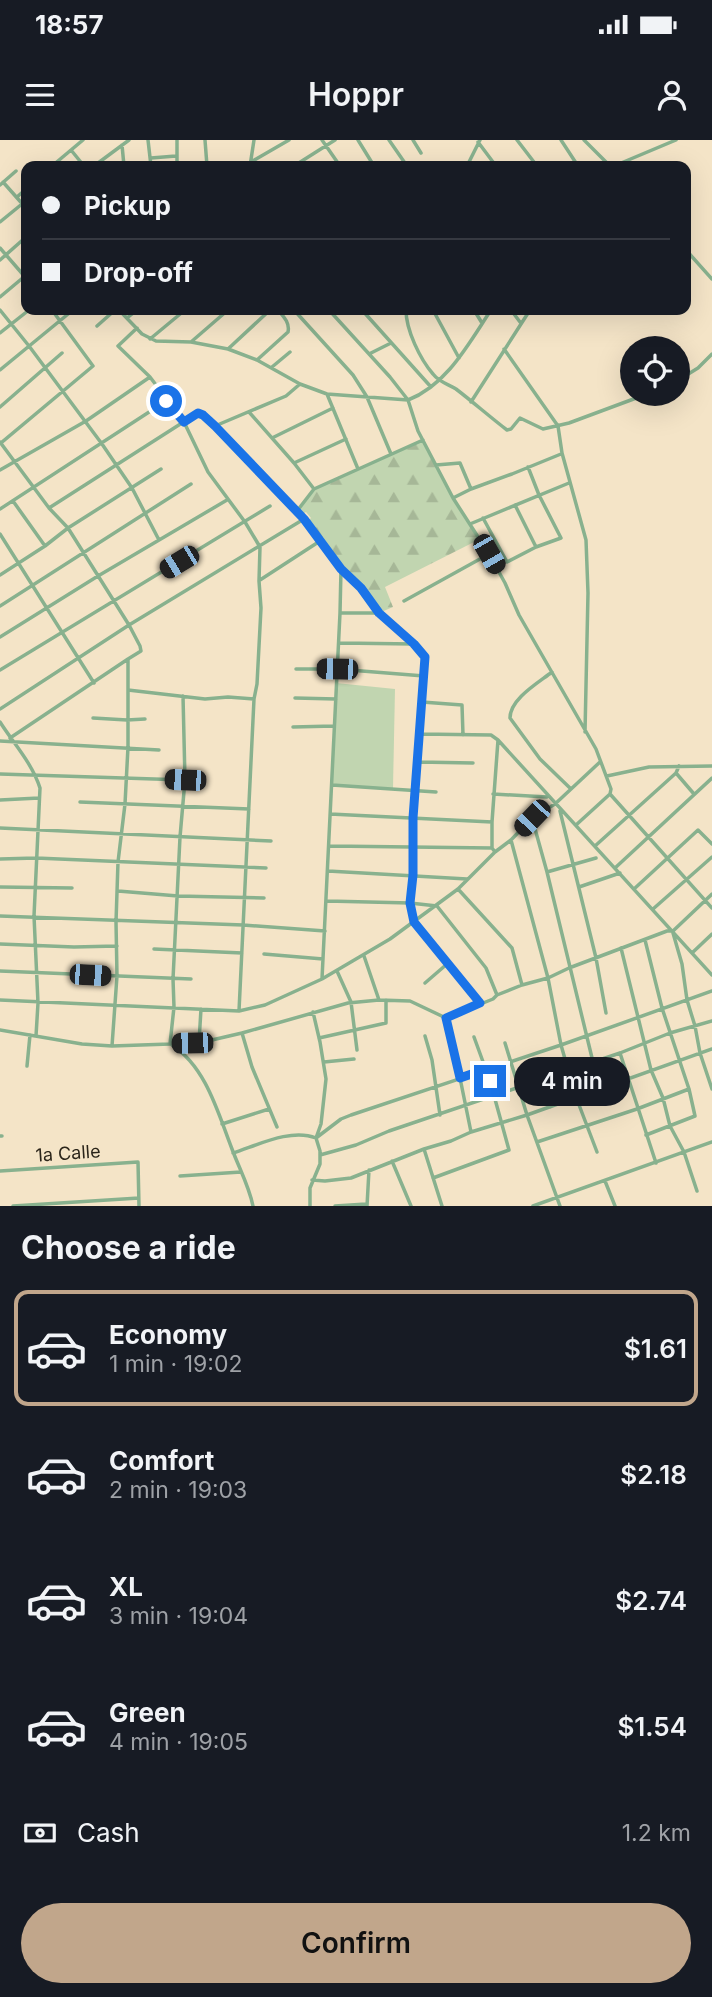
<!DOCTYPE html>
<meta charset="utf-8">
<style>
:root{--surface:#171b24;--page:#20242c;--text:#f1f3f6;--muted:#9ea1a6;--line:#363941;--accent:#c1a68b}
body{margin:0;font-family:Inter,sans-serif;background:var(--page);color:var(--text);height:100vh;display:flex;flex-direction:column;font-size:26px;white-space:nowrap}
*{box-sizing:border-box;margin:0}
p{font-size:23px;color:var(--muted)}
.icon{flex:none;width:38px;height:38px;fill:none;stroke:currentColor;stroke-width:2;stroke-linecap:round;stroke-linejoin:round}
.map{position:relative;height:1066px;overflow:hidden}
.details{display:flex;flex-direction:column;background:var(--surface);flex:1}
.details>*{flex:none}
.banner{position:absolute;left:21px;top:21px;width:670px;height:154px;border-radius:14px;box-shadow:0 7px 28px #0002;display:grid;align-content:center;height:154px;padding:0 21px;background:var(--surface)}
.tools{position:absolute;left:620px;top:196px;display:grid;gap:14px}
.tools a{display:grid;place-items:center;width:70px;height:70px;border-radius:50%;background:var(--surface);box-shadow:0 7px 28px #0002;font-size:35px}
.end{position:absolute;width:32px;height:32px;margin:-16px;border:9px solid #1a73e8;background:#fff;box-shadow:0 0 0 4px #fff}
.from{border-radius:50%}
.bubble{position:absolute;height:49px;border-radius:24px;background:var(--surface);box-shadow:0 7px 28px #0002;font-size:23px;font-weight:600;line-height:49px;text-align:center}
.car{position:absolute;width:21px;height:42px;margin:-21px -10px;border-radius:9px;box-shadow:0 0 5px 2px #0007;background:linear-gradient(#222 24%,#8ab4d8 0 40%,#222 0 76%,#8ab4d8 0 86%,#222 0)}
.banner b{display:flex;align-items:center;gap:24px;height:66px;font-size:26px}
.banner b+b{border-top:2px solid var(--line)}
.banner i{width:18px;height:18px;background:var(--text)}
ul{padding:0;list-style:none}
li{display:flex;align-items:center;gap:21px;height:116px;margin:0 14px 10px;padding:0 7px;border:4px solid transparent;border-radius:14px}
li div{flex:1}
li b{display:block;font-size:26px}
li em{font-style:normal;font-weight:600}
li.on{border-color:var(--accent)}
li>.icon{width:63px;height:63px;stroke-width:1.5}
h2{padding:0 21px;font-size:32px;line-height:84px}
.pay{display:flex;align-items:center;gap:18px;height:77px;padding:0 21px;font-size:26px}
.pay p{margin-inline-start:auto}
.button{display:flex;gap:14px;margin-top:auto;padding:14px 21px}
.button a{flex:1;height:80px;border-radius:42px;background:var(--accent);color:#111;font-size:28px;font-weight:600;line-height:80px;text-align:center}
.status{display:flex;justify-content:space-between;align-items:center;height:49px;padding:0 35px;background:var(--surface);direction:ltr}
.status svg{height:19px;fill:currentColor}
header{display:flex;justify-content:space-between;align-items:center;height:91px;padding:0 21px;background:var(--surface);font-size:32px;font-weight:600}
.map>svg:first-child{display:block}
</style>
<div class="status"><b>18:57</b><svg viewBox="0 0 49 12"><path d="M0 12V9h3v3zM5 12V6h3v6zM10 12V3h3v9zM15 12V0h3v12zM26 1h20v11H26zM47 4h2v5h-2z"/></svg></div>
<header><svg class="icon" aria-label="menu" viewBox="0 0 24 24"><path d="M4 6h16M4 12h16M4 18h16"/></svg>Hoppr<svg class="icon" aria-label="person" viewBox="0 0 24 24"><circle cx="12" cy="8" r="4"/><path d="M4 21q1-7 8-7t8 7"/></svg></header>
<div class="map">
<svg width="712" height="1066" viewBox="0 0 712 1066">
<defs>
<pattern id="forest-firs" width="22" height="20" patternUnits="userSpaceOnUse" patternTransform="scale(1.75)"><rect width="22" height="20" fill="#c1d5b0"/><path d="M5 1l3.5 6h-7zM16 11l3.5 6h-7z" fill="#a6b797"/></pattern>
</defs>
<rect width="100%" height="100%" fill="#f4e4c7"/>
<path fill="#c1d5b0" d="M336,543L395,549L393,648L332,645Z"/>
<path fill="url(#forest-firs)" d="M423,300L449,351L480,399L385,447L393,467L379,473L372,461L341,429L306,383L311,378L306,372L301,375L297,371L314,349Z"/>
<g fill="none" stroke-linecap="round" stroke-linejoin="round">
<path stroke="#88b18e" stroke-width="3.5" d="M148,0L151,26
M177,0V26
M205,0L207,26
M322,0L340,26
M358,0L374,26
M389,0L407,26
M413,0L421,13
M517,0L537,26
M561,0L578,26
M584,0L610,26
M478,2L496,26
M122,5L124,26
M71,10L84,26
M151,18L176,16
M251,22L289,0
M52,26L83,0
M94,26L129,0
M250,26L254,0
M294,26L335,0
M467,26L480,0
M614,26L676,0
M3,42L26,68
M0,45L16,31
M17,57L26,49
M0,82L22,64
M0,108L26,138
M686,110L712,139
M0,120L26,97
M0,157L25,136
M0,170L29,206L102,304L132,348L159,400
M119,170L142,194L156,201L191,202L228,209L257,220L300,244L327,254L408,260C447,245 469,203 491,170
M294,170L353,235L367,257L391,314
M329,170L390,237L408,260L418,291L453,358L489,414L505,443L519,475L596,609L611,649L610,654L712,768
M362,170L431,247
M406,170C406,190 420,219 433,234C439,242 448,244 456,249C473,262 490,277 507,290L511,289L520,278L543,289L569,283L647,254
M433,170L459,218
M474,170L482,183
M511,170L520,182
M127,178L137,170
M97,186L115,170
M137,188L118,206L150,237L184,282L208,332L245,382L260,407L259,441L261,468L257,544L254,559L239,871
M0,193L29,170
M150,199L185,170
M191,202L228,170
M228,209L270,170
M504,209L558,286L562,313L586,400L588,453L585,592
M369,214L391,203
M257,220L288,192C290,183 284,177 278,170
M272,227L290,212
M0,230L73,170
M677,241L698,228L712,214
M327,254L358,329
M471,262L530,170
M0,267L62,213
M249,272L294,323L314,349L297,371
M215,286L286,256L300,244
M272,298L333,268
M0,302L49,368L68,388L129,485L140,506L141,511L128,519
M1,303L93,226L52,170
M294,323L346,299
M436,325L460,323L471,349
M0,330L86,281L150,237
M314,349L423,300
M453,358L471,349L512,334L561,314
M13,361L45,406
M515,365L536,407L561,398L539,355L528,327
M49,368L196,274L200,273L215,286L304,379L341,429L340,473L322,839
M0,369L166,261
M483,378L507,422L536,407
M470,384L569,343
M0,394L94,543
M341,429L361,448L379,473L414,504L425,517L413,678V735L410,763L414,782L480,864
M0,435L45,406L68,388L161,329
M260,440L320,401
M404,461L489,414
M0,466L191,344
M340,473H379
M0,497L98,436L227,360
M339,503L414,504
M296,529H337L424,536
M0,530L270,366
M552,532C538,543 510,559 510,578L540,619L571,649
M128,550L205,559L228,557L254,559
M295,558L336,559
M422,562L462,565L463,595
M0,569L129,485L304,379
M93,578L127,580L145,579
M0,582C14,604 32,623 40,648L34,776L38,863L36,896
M293,587L334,586
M420,594L491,595L498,600L712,835
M10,598L128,519V607L125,664L118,722L116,782L117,836L112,906
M0,601L159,610
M418,622L473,623
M676,633L694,654
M0,634L185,640
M607,636L649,627L712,626
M332,645L436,652
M493,654L547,657
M0,660L39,658
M80,662L249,669
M560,671L596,818L606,873
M330,674L492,682V708L495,712
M532,678L547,732L593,922L598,930L602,949
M492,682L498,600
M576,685L610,654
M0,688L271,701
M511,700L548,838L561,905L576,957L597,1012
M330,706L492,708
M595,706L676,633L679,626
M0,719L36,718L266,728
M615,728L712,638
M328,731L467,739
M547,732L596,718
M0,747L72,748
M579,747L620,733
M458,749L512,808L522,845
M634,749L698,690L712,704
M118,751L178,756L264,758
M327,761L410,763L437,766L486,828L497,855
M653,769L712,717
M0,776L243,785L325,791
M673,793L682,824L687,860L695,886L700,913L712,949
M645,800L662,868L689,949L695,976L646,995
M0,804L74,807L117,806
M621,808L651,930L663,958L670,986L684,1012L697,1051
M154,809L242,813
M692,813L712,794
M264,814L323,819
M364,816L379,860
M0,831L191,839
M337,831L351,862L357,910
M425,843L447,824
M0,860L239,871L265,865L322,839L390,799L458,749L495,712L511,700L532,678L555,664L600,622
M446,878L493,859L497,855L522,845L548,838L569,828L667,791H673L712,754
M0,890L82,904L112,906L199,903L242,893L348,863L379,860L410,861L446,878L460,938L471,992
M242,893L252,927L277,987
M425,896L432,920L440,975
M319,898L386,883V860
M199,902L201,869
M505,903L527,975L560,1066
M170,904L174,867L173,839L180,697L185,640L183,556
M172,905C206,927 218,973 232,1009C239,1028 249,1046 253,1066
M620,913L656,1023
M324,922L354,919
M27,926L30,895
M541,940L550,967
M222,984L269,969
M0,996H2
M537,1002L637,969L689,949
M424,1009L442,1066
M233,1013C258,1005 291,988 316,998L341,979L351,975L561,905L712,851
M320,1015L356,1005L389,991L620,913L670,893L712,881
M392,1021L411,1066
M0,1031L138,1022L139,1066
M180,1036L241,1032
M433,1038L509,1010L490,941L474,897
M312,1040L325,1041L351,1038L424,1009L451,1001L471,992L527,975L712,909
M605,1041L615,1066
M13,1066L139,1058
M310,1066V1048L320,1024V1011L316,998L321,984L326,939L320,902L313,872
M335,1066L366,1064
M367,1066L369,1030
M533,1066L712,1002"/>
</g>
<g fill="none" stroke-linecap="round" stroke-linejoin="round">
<path stroke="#1a73e8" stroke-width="9" d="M166,261L184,282L198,273L203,275L215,286L304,379L341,429L361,448L379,473L414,504L425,517L413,678V735L410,763L414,782L480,863L446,878L460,938L486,929L490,941"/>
</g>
<g text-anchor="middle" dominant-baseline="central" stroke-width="5" stroke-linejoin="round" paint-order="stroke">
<g font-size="18" fill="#2b251a" stroke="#f4e4c7">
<text transform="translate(68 1013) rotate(-4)">1a Calle</text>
</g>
</g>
</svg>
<div class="tools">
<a><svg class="icon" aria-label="locate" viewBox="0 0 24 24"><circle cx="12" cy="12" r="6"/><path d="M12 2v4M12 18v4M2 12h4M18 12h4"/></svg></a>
</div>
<i class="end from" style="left:166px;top:261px"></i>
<i class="end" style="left:490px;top:941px"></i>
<div class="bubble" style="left:514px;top:917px;width:116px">4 min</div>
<i class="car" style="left:489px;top:414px;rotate:150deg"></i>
<i class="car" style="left:179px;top:422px;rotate:239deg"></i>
<i class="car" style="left:337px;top:529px;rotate:271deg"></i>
<i class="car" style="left:185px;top:640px;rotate:272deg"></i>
<i class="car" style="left:532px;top:678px;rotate:224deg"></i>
<i class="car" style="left:90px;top:835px;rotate:93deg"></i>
<i class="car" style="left:192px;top:903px;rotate:269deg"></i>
<div class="banner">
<b><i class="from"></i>Pickup</b>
<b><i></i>Drop-off</b>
</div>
</div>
<section class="details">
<h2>Choose a ride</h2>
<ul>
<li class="on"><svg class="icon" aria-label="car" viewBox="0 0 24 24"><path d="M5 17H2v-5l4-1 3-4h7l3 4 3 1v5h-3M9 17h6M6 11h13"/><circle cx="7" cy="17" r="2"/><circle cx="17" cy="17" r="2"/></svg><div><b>Economy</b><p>1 min · 19:02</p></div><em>$1.61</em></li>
<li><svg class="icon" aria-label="car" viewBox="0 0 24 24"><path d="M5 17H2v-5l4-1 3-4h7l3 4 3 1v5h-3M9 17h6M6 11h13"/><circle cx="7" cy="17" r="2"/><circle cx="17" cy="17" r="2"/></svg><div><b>Comfort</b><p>2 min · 19:03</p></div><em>$2.18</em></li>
<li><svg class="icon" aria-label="car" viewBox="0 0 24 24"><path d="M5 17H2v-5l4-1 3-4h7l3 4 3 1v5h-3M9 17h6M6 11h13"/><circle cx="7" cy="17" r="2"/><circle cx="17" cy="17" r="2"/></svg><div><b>XL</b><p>3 min · 19:04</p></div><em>$2.74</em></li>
<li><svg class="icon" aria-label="car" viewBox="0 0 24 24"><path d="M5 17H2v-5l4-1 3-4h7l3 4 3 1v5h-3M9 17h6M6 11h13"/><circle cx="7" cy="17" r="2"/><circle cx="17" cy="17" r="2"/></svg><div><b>Green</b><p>4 min · 19:05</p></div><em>$1.54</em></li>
</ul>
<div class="pay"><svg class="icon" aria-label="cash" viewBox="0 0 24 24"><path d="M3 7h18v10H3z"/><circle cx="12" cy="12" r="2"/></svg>Cash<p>1.2 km</p></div>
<div class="button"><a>Confirm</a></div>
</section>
